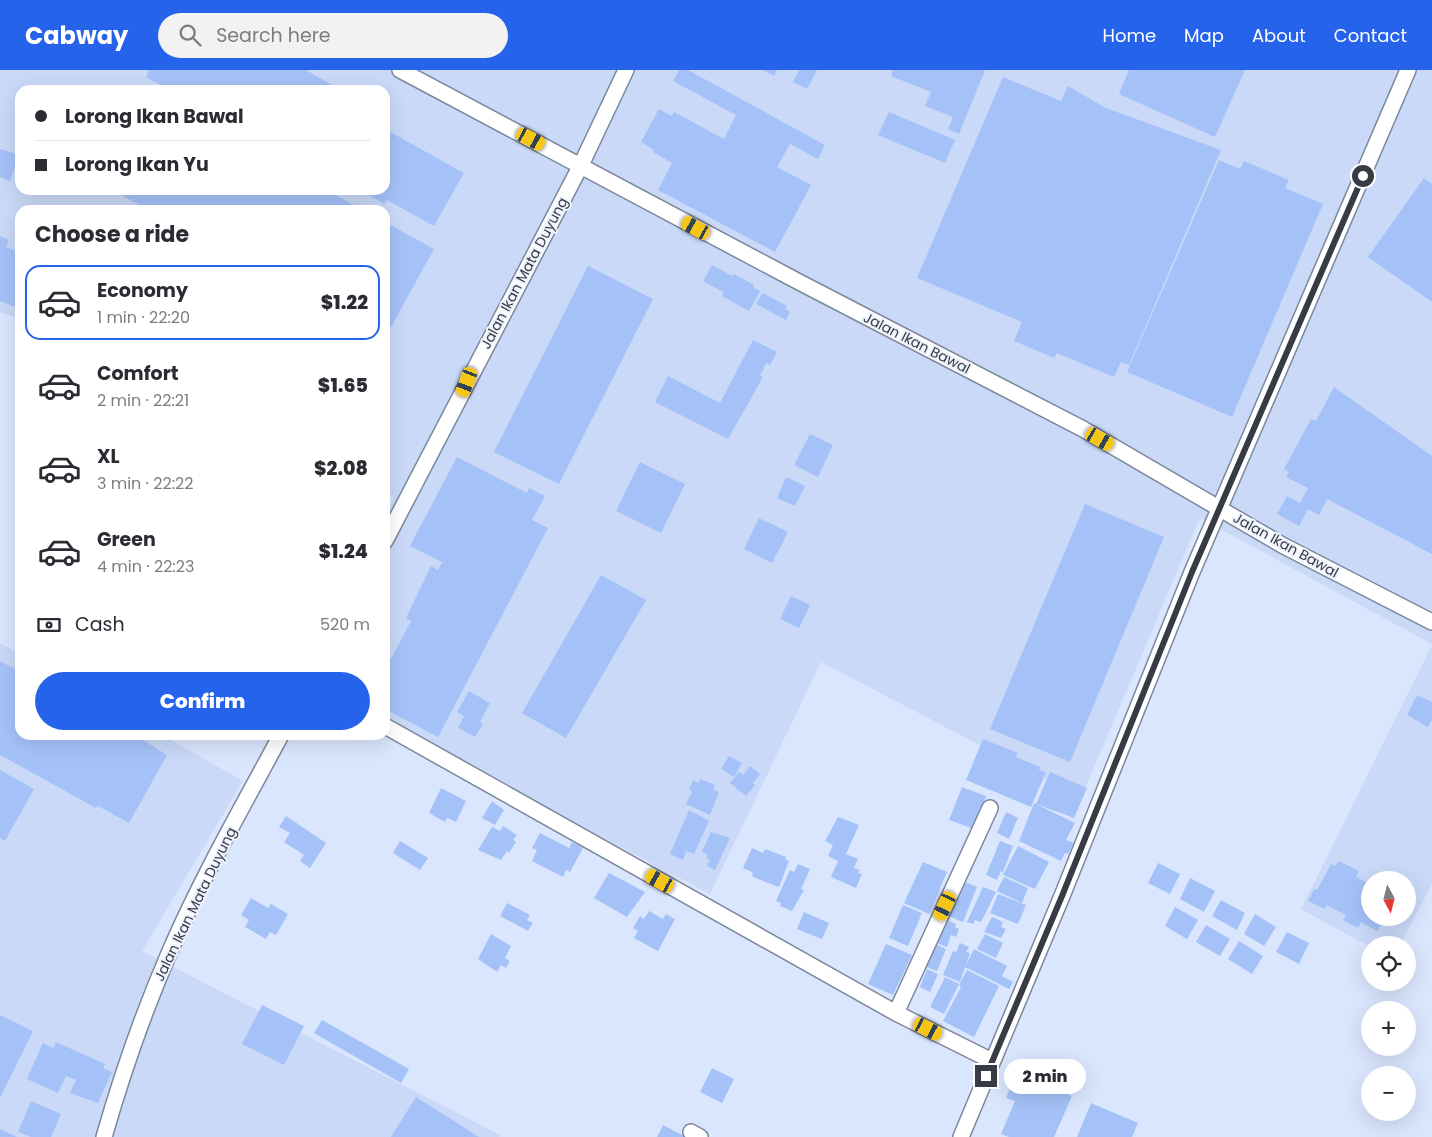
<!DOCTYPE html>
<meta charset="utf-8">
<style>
:root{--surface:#fff;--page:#f2f2f3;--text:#2b2b33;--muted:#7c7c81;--line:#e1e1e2;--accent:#2563eb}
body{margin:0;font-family:Poppins,sans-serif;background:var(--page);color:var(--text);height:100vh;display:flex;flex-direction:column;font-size:19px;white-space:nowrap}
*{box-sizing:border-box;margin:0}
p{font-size:16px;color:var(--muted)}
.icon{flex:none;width:28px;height:28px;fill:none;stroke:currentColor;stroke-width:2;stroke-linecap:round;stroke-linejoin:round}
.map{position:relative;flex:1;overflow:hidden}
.panel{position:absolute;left:15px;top:135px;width:375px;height:535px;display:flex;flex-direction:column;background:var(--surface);border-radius:15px;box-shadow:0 5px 20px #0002}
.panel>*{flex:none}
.guide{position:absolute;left:15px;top:15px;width:375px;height:110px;border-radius:15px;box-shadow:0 5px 20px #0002;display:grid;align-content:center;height:110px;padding:0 20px;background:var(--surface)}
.needle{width:32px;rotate:173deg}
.buttons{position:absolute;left:1361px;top:801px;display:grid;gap:10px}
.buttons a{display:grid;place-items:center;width:55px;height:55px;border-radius:50%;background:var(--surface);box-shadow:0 5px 20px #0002;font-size:25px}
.end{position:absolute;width:22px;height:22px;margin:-11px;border:6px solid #363b44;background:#fff;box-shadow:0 0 0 2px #fff}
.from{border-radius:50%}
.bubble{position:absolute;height:35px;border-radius:18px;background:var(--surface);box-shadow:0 5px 20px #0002;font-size:16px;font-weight:800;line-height:35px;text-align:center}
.car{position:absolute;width:15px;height:30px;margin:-15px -8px;border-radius:6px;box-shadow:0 0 4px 1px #0007;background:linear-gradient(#f5c518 24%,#345 0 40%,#f5c518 0 76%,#345 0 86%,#f5c518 0)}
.guide b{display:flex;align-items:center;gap:18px;height:48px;font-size:19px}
.guide b+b{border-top:1px solid var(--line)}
.guide i{width:12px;height:12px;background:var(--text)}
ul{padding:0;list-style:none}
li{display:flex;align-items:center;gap:15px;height:75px;margin:0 10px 8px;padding:0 10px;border:2px solid transparent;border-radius:15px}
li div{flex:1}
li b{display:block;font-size:19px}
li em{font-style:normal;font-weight:800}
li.selected{border-color:var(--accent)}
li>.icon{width:45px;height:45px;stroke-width:1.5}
h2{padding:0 20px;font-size:22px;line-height:60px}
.pay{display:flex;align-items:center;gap:12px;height:55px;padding:0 20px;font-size:19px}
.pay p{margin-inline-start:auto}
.button{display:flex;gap:10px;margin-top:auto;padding:10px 20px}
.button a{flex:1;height:58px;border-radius:30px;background:var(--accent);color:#fff;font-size:20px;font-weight:800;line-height:58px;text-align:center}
header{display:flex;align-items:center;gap:30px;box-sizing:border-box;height:70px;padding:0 25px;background:var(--accent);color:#fff}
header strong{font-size:24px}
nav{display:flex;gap:28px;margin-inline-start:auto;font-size:18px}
.search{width:350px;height:45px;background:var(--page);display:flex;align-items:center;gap:12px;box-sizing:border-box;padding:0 18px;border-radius:28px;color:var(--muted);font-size:19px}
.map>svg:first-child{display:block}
</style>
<header>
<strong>Cabway</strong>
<div class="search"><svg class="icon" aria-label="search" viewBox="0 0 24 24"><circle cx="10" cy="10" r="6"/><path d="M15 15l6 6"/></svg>Search here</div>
<nav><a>Home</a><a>Map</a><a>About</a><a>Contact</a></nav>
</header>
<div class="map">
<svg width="1432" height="1067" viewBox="0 0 1432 1067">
<rect width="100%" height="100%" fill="#dae6fe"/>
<path fill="#c9d9f7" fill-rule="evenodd" d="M0,0H1432V574L1200,448L1081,728L821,592L710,824L385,653V444L394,427L385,421V140H20V249L0,242ZM20,20H385V120H20Z
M0,573L20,584V665H162L243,711L142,881L500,1065L499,1067H0Z
M1432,575V814L1400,875H1370V877L1301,839ZM1370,810H1408V848H1370Z"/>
<path fill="#a5c2f8" d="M149,0H306L334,16L331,20H170L146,7Z
M679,0H688L825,75L818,89L790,74L777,97L811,115L775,182L658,120L672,93L653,82L654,80L641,72L659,39L672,46L674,42L724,69L736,45L673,11Z
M763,0H777L774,6Z
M799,0H817L807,19L793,12Z
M893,0H985L959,64L948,59L953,47L925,36L931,22L891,6Z
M1129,0H1245L1215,67L1119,24Z
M1003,7L1061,31L1068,16L1106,38L1221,80L1129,295L1121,292L1114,307L1057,283L1054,288L1014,271L1022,252L917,208Z
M889,42L955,70L945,93L878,65Z
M385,59L464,103L434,156L387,130L385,134L360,120H385Z
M0,79L19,85L10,111L0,107Z
M1219,90L1240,99L1244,91L1289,110L1285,118L1323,134L1232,347L1127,302Z
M1424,108L1432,114V232L1368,187Z
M127,120H326L363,140H148L123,126Z
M385,152L434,179L391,257L385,254Z
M0,166L9,170L6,177L20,182V239L0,231Z
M712,195L732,206L734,204L754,215L753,217L760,221L749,241L722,226L723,222L703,211Z
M588,196L653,229L559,414L494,382Z
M763,223L787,236L785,239L790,242L786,250L756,234Z
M753,270L777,282L770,295L766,293L760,306L763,307L728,369L655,332L668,306L720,333Z
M1334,317L1432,386V484L1327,429L1319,445L1308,439L1299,456L1277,444L1287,426L1300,433L1308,418L1286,407L1289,402L1284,399L1311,349L1316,351Z
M810,364L833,375L818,407L794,395Z
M457,387L527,423L529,418L545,426L532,450L548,458L438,667L385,639V586L391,589L411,551L406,548L431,496L438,500L442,492L410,476Z
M640,392L685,414L661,463L616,441Z
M786,407L805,416L795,436L777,428Z
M1085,434L1164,467L1070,692L990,659Z
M759,448L788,462L772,493L744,479Z
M601,505L646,530L566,668L522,643Z
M791,526L810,535L799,558L780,549Z
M385,559L391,562L385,575Z
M0,591L20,602V665H135L167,685L129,753L98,736L96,738L0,685Z
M469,621L490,633L480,652L483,654L475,667L458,658L464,646L457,642Z
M1417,625L1432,632V650L1428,657L1407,645Z
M983,669L1018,683L1016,687L1040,697L1039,700L1046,702L1031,737L966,710Z
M729,686L742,693L734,707L721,699Z
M750,696L760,704L753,713L755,715L746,726L730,713L739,702L743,705Z
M0,700L34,719L5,771L0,768Z
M1050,702L1087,718L1074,748L1036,734Z
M700,709L715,715L713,719L719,722L710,745L686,734L692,722L689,720L693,710L699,713Z
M962,717L986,726L974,759L949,750Z
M441,718L466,731L456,752L447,748L445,752L429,743Z
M492,731L504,740L495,755L482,748Z
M1034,733L1075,753L1066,770L1074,773L1068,784L1065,783L1061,791L1019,771Z
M689,740L709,751L694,784L686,781L683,790L670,784Z
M1006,742L1018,748L1009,769L997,763Z
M286,746L326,773L310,798L300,791L304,785L284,772L290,763L279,757Z
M838,747L859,755L846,784L858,789L854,798L860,800L858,803L862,804L856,818L831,807L838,791L828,786L833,775L825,771Z
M503,756L517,765L513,770L516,772L509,783L507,781L501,790L478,780L492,757L500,761Z
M711,762L730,768L715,800L707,796L710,790L706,788L708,785L702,782Z
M540,763L569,778L572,772L583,778L570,802L566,800L563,807L532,791L537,780L532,778Z
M400,771L428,788L420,800L393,783Z
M1000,771L1013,776L1003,802L1001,801L997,810L986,805Z
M1018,776L1049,792L1035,819L1003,805Z
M752,778L763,783L765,779L786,787L785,789L789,791L779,817L753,807L752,802L743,798Z
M1339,791L1359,801L1356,807L1370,814V848H1385L1377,861L1361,852L1358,858L1343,850L1346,845L1327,835L1325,839L1308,831L1314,819L1317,820L1331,794L1336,796Z
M923,792L947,802L929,844L904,833Z
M1158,793L1180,804L1170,824L1148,813Z
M798,794L810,799L801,819L804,820L792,841L780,836L781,833L776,831L790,800L794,802Z
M609,803L645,822L627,847L594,828Z
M1004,807L1028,818L1022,833L997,821Z
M1190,808L1215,821L1204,842L1180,829Z
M958,809L977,817L963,852L944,844Z
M983,817L996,822L981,852L975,850L973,854L967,852Z
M998,824L1026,835L1018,854L990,843Z
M251,828L268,838L271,834L288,844L276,865L270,862L266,869L245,857L249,850L241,845Z
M1221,830L1245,843L1237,860L1212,846Z
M507,833L530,845L527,850L533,853L528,861L500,846Z
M903,835L922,843L908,876L889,868Z
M1175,837L1198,850L1187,869L1165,856Z
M649,841L663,849L666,844L675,849L658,881L634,868L638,861L633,858L640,846L644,849Z
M804,842L829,853L822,869L797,859Z
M1255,844L1276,857L1264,876L1244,864Z
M939,847L956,854L955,857L959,859L956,867L951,865L947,877L931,871Z
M992,847L1003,852L1001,857L1006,859L1001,868L984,862Z
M1206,855L1230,869L1220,886L1196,872Z
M1287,862L1309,873L1299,894L1276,882Z
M491,864L511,876L505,888L510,891L506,898L501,895L497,902L478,889Z
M985,864L1003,873L996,888L977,879Z
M1239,871L1263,886L1252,904L1228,889Z
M931,872L946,879L937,901L921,895Z
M960,873L969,877L966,882L970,883L960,912L943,905L953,881L956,882Z
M886,874L912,885L893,925L868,914Z
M974,879L1007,896L1002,906L1013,912L1009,919L965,897Z
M927,899L938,904L930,922L920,917Z
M967,900L999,916L974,967L943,951L961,917L959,915Z
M945,907L959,914L944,944L930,937Z
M262,935L304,956L284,995L242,974Z
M0,945L33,961L0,1028Z
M322,950L409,999L401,1013L314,963Z
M56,972L105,994L103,998L112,1002L98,1033L70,1023L76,1010L66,1006L58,1023L27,1009L43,973L53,978Z
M712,998L734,1009L722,1033L700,1022Z
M1025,1006L1072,1026L1054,1067H1009L1001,1064L1015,1031L1006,1028L1012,1013L1021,1016Z
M416,1027L479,1067H391Z
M31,1031L61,1044L51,1067H31L18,1062Z
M1091,1033L1138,1053L1132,1067H1077Z
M663,1055L686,1067H657Z
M0,1059L17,1067H0Z"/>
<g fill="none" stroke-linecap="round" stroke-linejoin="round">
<defs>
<path id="minor" d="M400,0L799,212L1083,359L1282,475L1432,552
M385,471L581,95L626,0
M385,656L896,943L992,991
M896,943L990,738
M691,1062L700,1067
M104,1067C122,1004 144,941 170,881C202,807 243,736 281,665
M961,1067L1062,826L1192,502L1408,0"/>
</defs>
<use href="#minor" stroke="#7b879c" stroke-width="18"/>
<use href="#minor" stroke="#fff" stroke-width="15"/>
</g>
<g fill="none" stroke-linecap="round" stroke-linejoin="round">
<path stroke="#363b44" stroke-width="6" d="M986,1006L1062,826L1192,502L1363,106"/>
</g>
<g text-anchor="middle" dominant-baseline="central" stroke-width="4" stroke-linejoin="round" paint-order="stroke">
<g font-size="14" fill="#363b44" stroke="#eef3fd">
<text transform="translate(524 203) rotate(-62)">Jalan Ikan Mata Duyung</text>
<text transform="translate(917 273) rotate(27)">Jalan Ikan Bawal</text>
<text transform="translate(1286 475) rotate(29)">Jalan Ikan Bawal</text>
<text transform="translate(195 834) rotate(-64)">Jalan Ikan Mata Duyung</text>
</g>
</g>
</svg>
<div class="buttons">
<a><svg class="needle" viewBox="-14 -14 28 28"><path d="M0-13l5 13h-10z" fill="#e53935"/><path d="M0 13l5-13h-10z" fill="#7c7c81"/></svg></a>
<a><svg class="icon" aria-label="locate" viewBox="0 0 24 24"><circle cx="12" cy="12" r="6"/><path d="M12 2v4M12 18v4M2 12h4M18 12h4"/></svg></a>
<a>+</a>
<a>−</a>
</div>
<i class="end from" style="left:1363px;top:106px"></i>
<i class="end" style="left:986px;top:1006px"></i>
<div class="bubble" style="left:1004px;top:989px;width:82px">2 min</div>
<i class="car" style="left:531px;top:69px;rotate:118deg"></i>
<i class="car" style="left:696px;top:158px;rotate:299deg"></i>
<i class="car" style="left:467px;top:312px;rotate:201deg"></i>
<i class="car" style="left:1100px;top:369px;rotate:120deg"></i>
<i class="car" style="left:660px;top:811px;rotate:299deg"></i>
<i class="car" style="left:945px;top:836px;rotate:205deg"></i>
<i class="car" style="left:928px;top:959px;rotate:117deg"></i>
<div class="guide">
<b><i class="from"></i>Lorong Ikan Bawal</b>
<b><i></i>Lorong Ikan Yu</b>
</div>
<section class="panel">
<h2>Choose a ride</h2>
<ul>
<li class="selected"><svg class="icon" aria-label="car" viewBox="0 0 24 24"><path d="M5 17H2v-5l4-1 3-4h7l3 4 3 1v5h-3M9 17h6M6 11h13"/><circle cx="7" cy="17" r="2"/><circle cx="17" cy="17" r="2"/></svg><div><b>Economy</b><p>1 min · 22:20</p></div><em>$1.22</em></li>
<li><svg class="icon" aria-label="car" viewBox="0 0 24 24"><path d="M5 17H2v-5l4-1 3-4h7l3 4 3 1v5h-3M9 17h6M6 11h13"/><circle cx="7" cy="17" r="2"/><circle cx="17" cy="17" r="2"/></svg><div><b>Comfort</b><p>2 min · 22:21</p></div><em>$1.65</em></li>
<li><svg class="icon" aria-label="car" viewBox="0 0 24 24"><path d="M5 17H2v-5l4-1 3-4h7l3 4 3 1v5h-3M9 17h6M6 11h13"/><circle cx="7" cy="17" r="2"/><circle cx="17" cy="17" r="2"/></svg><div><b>XL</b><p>3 min · 22:22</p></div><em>$2.08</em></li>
<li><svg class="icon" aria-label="car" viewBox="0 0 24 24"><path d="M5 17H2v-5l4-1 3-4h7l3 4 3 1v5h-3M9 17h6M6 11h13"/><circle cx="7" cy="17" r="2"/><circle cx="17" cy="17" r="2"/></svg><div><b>Green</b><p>4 min · 22:23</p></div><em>$1.24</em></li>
</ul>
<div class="pay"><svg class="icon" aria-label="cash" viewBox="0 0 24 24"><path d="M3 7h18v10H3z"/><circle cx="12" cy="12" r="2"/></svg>Cash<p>520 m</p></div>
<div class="button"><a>Confirm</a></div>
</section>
</div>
